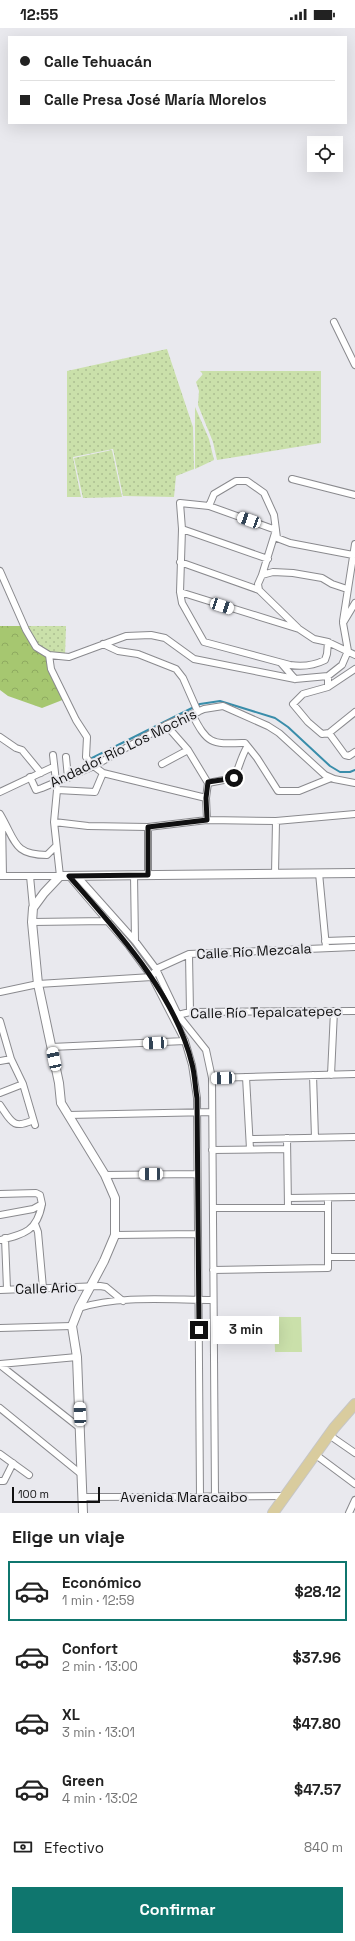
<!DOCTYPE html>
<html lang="es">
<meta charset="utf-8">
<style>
:root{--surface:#fff;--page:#f2f2f2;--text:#222;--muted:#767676;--line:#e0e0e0;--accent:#0f766e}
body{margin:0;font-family:"Space Grotesk",sans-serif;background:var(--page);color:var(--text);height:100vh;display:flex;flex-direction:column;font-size:15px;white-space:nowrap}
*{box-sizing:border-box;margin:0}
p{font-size:13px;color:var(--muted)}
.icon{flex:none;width:22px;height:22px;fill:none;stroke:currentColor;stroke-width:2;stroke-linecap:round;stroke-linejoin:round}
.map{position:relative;height:1485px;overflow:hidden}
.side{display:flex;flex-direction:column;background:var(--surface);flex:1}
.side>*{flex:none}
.banner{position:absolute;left:8px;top:8px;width:339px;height:88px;border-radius:0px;box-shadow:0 4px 16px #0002;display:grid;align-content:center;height:88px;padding:0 12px;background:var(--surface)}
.fabs{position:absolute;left:307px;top:108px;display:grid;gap:8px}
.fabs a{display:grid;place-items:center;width:36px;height:36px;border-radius:0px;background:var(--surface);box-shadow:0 4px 16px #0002;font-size:20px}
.scale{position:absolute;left:12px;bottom:10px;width:88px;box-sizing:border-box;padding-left:4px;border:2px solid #101011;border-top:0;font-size:11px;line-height:14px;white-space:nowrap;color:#101011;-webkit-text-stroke:3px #e9e9ee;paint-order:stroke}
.end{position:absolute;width:18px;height:18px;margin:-9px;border:5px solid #101011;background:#fff;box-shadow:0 0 0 2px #fff}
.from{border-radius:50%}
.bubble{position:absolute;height:28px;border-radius:0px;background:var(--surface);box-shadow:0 4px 16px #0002;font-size:13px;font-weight:700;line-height:28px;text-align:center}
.car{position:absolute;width:12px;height:24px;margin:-12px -6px;border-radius:5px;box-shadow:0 0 3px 1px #0007;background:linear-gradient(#fff 24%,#345 0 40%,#fff 0 76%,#345 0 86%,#fff 0)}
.banner b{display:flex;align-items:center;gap:14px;height:38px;font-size:15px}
.banner b+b{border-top:1px solid var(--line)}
.banner i{width:10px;height:10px;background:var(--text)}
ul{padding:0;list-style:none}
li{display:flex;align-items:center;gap:12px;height:60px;margin:0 8px 6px;padding:0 4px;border:2px solid transparent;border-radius:0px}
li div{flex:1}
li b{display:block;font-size:15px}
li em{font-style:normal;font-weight:700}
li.on{border-color:var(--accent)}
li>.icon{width:36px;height:36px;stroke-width:1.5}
h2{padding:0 12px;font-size:18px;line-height:48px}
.pay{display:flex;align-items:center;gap:10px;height:44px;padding:0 12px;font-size:15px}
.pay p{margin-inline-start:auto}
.action{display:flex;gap:8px;margin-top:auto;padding:8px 12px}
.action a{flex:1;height:46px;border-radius:0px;background:var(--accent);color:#fff;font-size:16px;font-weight:700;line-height:46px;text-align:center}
.status{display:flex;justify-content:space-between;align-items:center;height:28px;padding:0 20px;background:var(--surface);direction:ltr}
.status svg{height:11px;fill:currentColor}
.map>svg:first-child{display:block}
</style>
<div class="status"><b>12:55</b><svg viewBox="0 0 49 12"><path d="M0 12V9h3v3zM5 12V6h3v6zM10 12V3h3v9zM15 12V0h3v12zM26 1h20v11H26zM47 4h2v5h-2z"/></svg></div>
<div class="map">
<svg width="355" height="1485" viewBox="0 0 355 1485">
<defs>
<pattern id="grass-dots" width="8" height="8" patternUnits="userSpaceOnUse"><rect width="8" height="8" fill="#cae0aa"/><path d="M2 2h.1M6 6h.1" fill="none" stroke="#acbf91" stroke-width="1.8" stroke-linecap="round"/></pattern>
<pattern id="forest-crowns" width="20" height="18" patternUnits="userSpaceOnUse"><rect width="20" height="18" fill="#a6c770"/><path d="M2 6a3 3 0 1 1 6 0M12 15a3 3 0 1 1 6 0" fill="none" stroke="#8eaa60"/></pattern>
</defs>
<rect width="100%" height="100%" fill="#e9e9ee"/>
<path fill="url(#grass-dots)" d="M167,321L193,399L194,441L176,448L174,469L123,468L113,421L73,429L81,469H67V343Z
M200,343H321V415L217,432L213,414L198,377L199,363L196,354L203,346Z
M195,379L209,411L214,432L195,441Z
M112,422L122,469L83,470L74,430Z
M26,598H66L65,628C40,627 36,618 26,598Z"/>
<path fill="url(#forest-crowns)" d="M0,598H23L33,616L48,628L65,671L42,680L8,668L0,662Z"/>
<path fill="#cae0aa" d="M274,1289H301L302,1324H275Z"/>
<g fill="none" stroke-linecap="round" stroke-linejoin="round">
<path stroke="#398daa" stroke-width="2" d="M92,730L200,676L220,673L275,690L288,699L330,738L340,744H350L355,742"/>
<defs>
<path id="minor" d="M334,294L355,337
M292,451L355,467
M209,478L214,466L236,453H247L264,465L274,487L276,502L262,547
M182,501L268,531
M180,534L259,562L298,600
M0,543L26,602L36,619L49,627L69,629L126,608L151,607L165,610L194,631L295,651L328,648L342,637L348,623L343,595L355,575
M259,562L258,556L262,547L273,544L293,545L322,550L332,556L347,561
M180,564L299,601L314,611L328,614L355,627
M343,593L355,516
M328,614L327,626L325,632C313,638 303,639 290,637L204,614L182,575L180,564L182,501L180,475L209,478L276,502L277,510L290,515L353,527
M103,616L118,623L138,626L176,641L183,650L198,684
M49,627L51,641L76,692L87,709L86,729L91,736L103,745L206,770L207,792
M281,635L295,651
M328,648V659L355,641
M328,659L303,666L293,676L308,694L322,706L329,705L345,727L349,728L355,724
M192,686C208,717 211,716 245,715L257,730L278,763H299L331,750
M166,697L188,722L208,755
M329,705L355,684
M0,709L16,720L22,722L41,745
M66,729L68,750
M162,736L188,722
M30,749L36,762L42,760L94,738L166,697L204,681L223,678L268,698L279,705L325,747L334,751L355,755
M208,755L234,750C239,740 241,729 247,719
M57,762L95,764L103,745
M0,764L53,739
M206,770L208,755
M0,786C16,813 13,827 47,827L56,818
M2,791L3,848
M54,794L88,798L148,799L207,792L276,793L355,786
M319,845L326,919
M275,846L276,793
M134,847L135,913
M148,847V799
M0,848H60L54,794L57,762L53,727
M30,848L33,880
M69,848L129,918L152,949L185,1013L192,1037L197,1070L200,1469
M77,848L135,913L156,941L178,987L206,1022L212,1050L215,1469
M32,894L108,893
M325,913L355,912
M189,926L190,984
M0,964L38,956L152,949L156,941L189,926L355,919
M178,987L190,984L355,983
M0,993L11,1031L23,1056L35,1097
M51,1019L185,1013
M0,1033L11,1031
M313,1047L315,1110
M331,1047L334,983
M246,1049L250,1121
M212,1050L355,1046
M0,1065L23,1056
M0,1077C11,1093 13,1102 33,1092
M68,1087L212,1084
M287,1110L288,1180
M250,1111L355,1109
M212,1122L287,1121
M105,1147L197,1146
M0,1166L36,1165L40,1167L42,1176
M288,1170L355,1169
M213,1180H328
M0,1187L33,1181L42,1176C37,1203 25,1206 0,1212
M35,1196L38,1204L43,1260
M115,1207L198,1206
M5,1210L7,1261
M328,1229H355
M213,1242L328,1240V1170
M0,1262L100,1258L106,1259L123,1273
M79,1280C121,1267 169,1272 213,1272
M0,1300L72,1298
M0,1336L77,1329
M0,1337L80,1400
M0,1380L81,1446
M329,1407L355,1425
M0,1426L29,1447
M316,1427L355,1456
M0,1453H4L13,1435
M83,1469L285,1468
M349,1485L355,1472"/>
<path id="tertiary" d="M83,1485L77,1329L72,1298L79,1280L104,1233L115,1207V1170L105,1147L61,1075L59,1055L38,956L32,894L33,880L44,865L60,848L355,845"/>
<path id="primary" d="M273,1485L334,1400L355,1376"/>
</defs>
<use href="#minor" stroke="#8a8a8e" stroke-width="8"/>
<use href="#tertiary" stroke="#8a8a8e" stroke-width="10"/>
<use href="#primary" stroke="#c6c6c6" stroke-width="12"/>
<use href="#minor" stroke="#fff" stroke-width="6"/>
<use href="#tertiary" stroke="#fff" stroke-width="8"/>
<use href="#primary" stroke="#d9cc9e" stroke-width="10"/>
</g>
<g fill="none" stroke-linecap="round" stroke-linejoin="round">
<path stroke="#101011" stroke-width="5" d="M199,1302L197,1070C195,1059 195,1047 192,1036C175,965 116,902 69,848L148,847V799L207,792L206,770L208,754L234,750"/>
</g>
<g text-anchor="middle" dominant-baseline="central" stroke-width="4" stroke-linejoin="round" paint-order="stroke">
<g font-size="14" fill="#101011" stroke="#e9e9ee">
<text transform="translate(123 720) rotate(-26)">Andador Río Los Mochis</text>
<text transform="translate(254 923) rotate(-3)">Calle Río Mezcala</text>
<text transform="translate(266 984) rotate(-1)">Calle Río Tepalcatepec</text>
<text transform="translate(46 1260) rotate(-2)">Calle Ario</text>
<text x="184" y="1469">Avenida Maracaibo</text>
</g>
</g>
</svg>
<div class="fabs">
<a><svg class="icon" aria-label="locate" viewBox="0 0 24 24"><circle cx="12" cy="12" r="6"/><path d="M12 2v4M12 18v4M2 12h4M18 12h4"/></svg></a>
</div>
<div class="scale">100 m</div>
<i class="end from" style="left:234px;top:750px"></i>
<i class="end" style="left:199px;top:1302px"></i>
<div class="bubble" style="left:213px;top:1288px;width:66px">3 min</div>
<i class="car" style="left:249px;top:492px;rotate:290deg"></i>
<i class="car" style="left:222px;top:578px;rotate:108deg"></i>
<i class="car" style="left:155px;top:1015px;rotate:267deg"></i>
<i class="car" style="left:54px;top:1031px;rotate:348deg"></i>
<i class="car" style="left:223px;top:1050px;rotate:268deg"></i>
<i class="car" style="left:151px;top:1146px;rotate:270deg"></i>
<i class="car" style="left:80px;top:1386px;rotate:358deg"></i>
<div class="banner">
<b><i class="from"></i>Calle Tehuacán</b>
<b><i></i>Calle Presa José María Morelos</b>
</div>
</div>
<section class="side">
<h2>Elige un viaje</h2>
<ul>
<li class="on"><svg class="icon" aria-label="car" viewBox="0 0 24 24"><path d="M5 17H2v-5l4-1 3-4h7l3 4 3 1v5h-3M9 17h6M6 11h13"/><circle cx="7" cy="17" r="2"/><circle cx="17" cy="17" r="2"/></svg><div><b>Económico</b><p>1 min · 12:59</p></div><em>$28.12</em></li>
<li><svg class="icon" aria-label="car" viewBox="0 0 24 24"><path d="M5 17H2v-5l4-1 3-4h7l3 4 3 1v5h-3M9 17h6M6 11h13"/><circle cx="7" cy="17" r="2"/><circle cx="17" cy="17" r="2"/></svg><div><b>Confort</b><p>2 min · 13:00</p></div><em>$37.96</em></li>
<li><svg class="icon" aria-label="car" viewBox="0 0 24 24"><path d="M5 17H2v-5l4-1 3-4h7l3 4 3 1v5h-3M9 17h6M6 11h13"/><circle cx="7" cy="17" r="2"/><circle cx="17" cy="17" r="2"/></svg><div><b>XL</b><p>3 min · 13:01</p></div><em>$47.80</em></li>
<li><svg class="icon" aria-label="car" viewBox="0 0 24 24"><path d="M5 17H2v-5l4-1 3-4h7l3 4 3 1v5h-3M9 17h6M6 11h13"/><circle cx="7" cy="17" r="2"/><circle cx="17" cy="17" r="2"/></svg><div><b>Green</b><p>4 min · 13:02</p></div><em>$47.57</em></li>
</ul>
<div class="pay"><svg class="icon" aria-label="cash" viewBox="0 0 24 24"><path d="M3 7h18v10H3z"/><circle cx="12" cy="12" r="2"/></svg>Efectivo<p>840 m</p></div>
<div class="action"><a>Confirmar</a></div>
</section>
